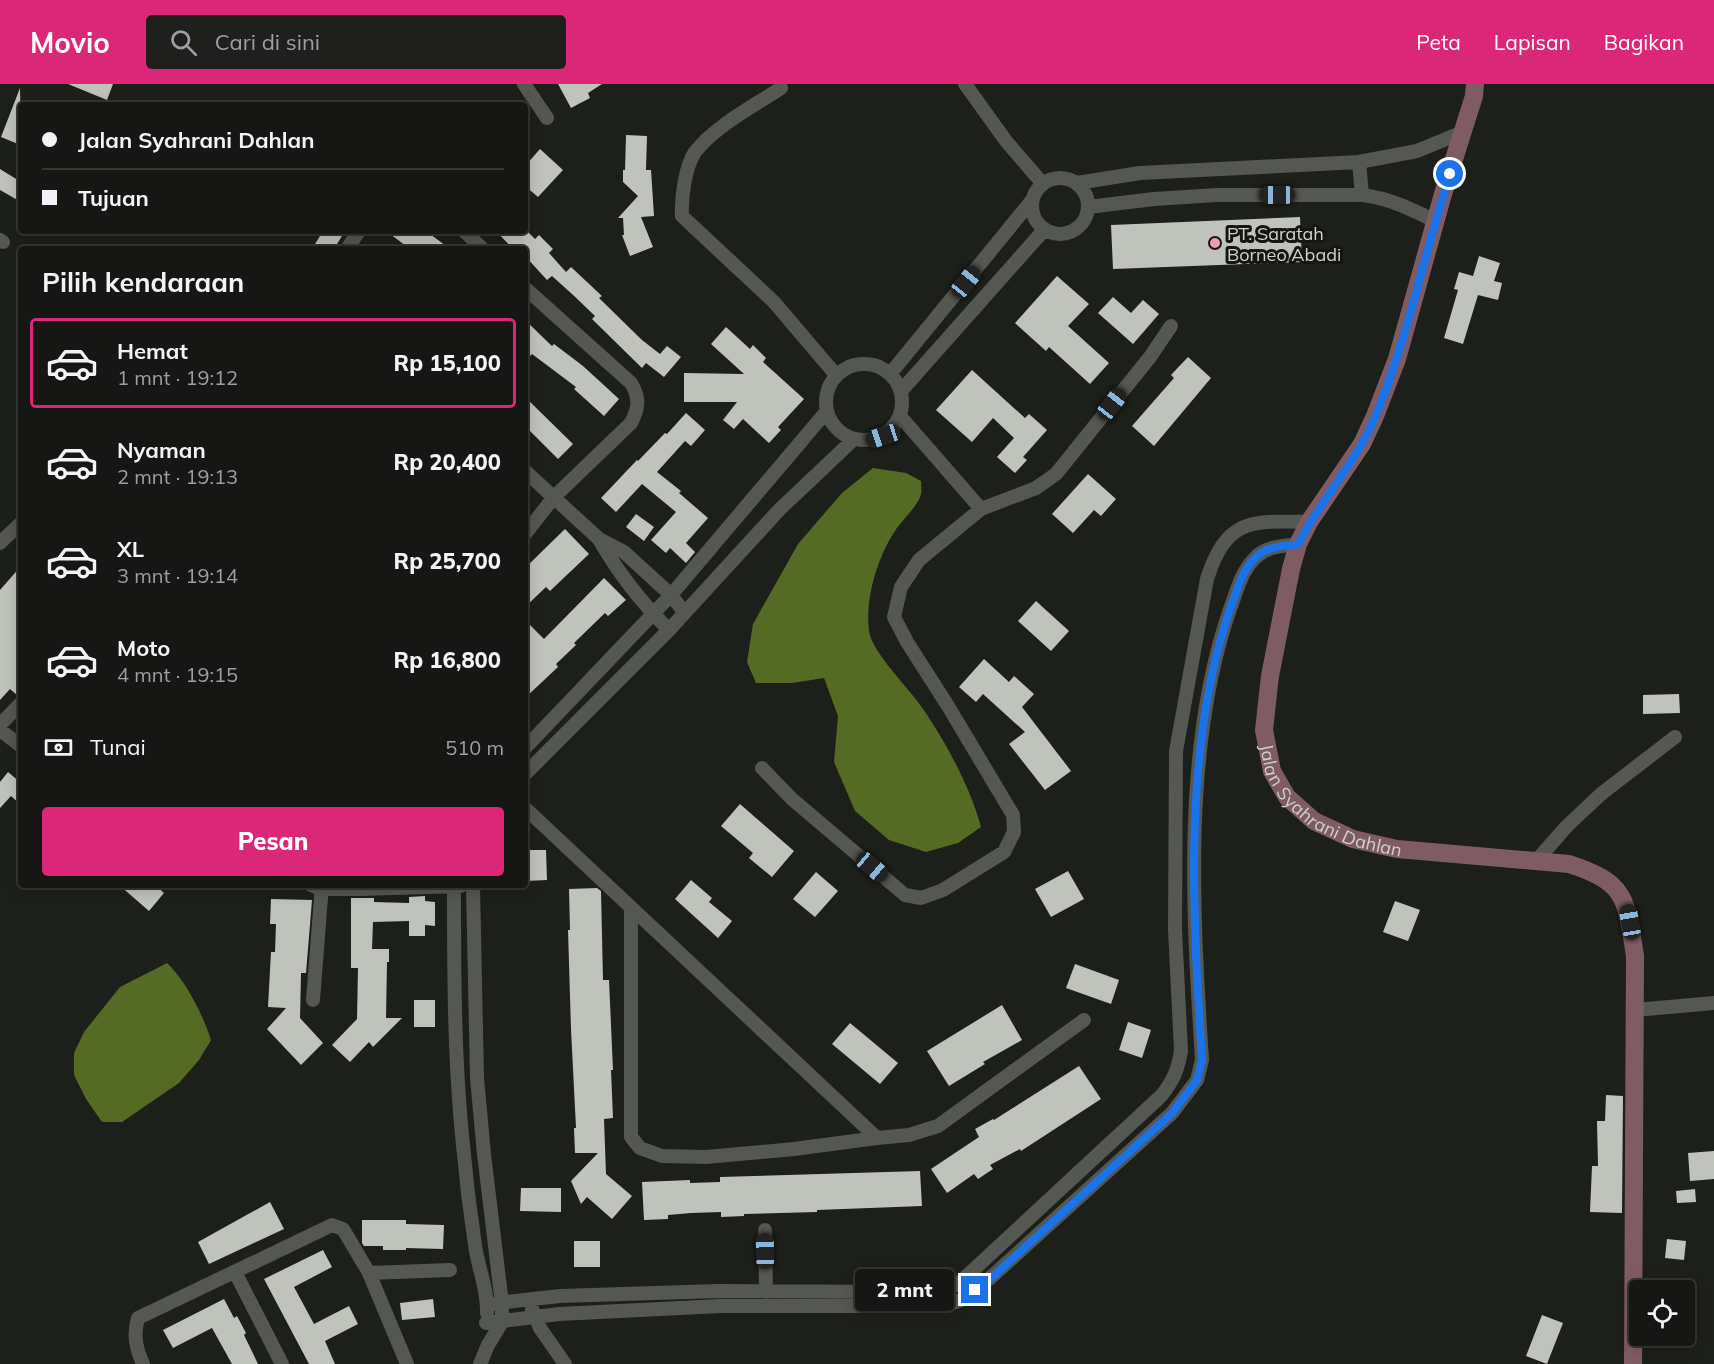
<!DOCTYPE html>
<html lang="id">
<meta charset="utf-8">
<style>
:root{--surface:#161714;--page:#1f201d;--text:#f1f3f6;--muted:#9e9fa0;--line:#353634;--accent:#db2777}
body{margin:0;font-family:Mulish,sans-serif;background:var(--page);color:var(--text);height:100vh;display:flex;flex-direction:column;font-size:22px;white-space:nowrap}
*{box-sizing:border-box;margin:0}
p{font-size:20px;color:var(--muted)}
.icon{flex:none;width:33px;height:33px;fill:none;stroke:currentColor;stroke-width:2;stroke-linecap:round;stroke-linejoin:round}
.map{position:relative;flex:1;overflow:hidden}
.drawer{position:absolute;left:18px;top:162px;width:510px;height:642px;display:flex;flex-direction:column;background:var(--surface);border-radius:6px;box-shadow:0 3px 15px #0003,0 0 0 2px var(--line)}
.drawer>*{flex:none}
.hud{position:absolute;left:18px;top:18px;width:510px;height:132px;border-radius:6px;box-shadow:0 3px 15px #0003,0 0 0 2px var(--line);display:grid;align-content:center;height:132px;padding:0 24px;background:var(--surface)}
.controls{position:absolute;left:1629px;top:1196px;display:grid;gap:12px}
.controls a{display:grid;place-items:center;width:66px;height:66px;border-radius:6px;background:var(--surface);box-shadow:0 3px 15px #0003,0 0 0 2px var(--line);font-size:30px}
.end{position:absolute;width:27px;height:27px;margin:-14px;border:8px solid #1a73e8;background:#fff;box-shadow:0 0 0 3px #fff}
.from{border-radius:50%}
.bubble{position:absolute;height:42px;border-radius:6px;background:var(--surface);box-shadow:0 3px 15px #0003,0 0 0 2px var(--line);font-size:20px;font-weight:800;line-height:42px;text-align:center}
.car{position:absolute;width:18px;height:36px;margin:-18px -9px;border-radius:8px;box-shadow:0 0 4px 2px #0007;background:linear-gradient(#222 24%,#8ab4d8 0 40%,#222 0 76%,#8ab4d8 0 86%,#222 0)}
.hud b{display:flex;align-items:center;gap:21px;height:57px;font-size:22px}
.hud b+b{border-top:2px solid var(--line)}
.hud i{width:15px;height:15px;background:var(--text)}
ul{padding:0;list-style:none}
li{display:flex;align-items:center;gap:18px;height:90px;margin:0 12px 9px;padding:0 12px;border:3px solid transparent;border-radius:6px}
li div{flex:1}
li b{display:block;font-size:22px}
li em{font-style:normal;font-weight:800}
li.active{border-color:var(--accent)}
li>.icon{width:54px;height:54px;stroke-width:1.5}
h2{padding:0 24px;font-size:27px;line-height:72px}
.pay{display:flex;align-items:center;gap:15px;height:66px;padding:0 24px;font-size:22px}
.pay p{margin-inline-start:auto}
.button{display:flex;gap:12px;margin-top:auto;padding:12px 24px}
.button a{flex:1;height:69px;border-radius:6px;background:var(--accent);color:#fff;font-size:24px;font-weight:800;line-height:69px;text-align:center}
header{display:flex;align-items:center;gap:36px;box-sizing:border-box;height:84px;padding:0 30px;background:var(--accent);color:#fff}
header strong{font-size:28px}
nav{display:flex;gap:33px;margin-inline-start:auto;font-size:21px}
.search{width:420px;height:54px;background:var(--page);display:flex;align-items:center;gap:15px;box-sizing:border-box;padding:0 21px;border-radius:6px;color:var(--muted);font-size:22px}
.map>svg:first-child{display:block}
</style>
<header>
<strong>Movio</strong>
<div class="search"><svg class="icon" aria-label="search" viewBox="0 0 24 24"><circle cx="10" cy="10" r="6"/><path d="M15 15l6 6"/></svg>Cari di sini</div>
<nav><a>Peta</a><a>Lapisan</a><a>Bagikan</a></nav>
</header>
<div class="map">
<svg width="1714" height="1280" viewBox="0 0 1714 1280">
<rect width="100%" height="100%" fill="#1d1f1a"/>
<path fill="#556a22" d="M873,384L906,389L921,397C921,401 922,407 921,410C919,421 901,437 895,447C877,474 865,515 869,547C872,569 910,605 923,625C946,658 971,705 981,743L958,759L926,768L889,756L855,727L834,678L838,632L824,594L792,599H756L747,578L753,540L798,460L842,409Z
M167,879C186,897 203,931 211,956L199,976L179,999L122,1038H102L86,1015L74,991V969L84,948L120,903Z"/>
<path fill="#c0c3bc" d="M68,0H113L107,16Z
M558,0H602L588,9L590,14L571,24Z
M20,4L21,51L18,60L1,53Z
M626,51L647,52L646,86H651L654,132L641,133L653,163L630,172L622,151H624L623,134H618L638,112L623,98V86H625Z
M540,65L563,86L538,113L525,102V82Z
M0,85L21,98V118L0,106Z
M1300,133L1302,178L1113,185L1111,141Z
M323,147H345L334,165H312Z
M386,147H426L450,165H410Z
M496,147H527L535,155L539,151L553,165L549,169L566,188L571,183L602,212L599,214L642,256L660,270L667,262L681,273L664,293L646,279L642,284L592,235L595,232L572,210L552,192L547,196L525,172V165H513Z
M1479,172L1500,179L1494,197L1502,199L1498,216L1478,211L1463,260L1444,254L1458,206L1454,205L1459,188L1473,192Z
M1057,192L1089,220L1068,242L1109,279L1090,300L1049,263L1046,267L1015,239Z
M1113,213L1131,229L1143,216L1159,230L1133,260L1098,229Z
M525,236L552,262L554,260L583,282L619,315L604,332L574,305L576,303L532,270L525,277Z
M726,243L750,265L753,261L766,274L763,278L804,315L778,343L781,346L769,359L743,335L734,345L723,336L737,318H684V289L744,290L711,260Z
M1188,273L1211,294L1154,362L1132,342L1174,294L1171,291Z
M972,286L1025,334L1029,330L1047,346L1023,373L1027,376L1015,389L997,373L1014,354L993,334L972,358L936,326Z
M525,313L573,360L558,375L525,342Z
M686,329L705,346L691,362L685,357L657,388L681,407L679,409L708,434L686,459L695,468L686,479L670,464L666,469L651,456L676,428L642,400L616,428L601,414L637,376L638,377L665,349L667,350Z
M1088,390L1116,415L1101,432L1094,426L1073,449L1052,430Z
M636,430L654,443L644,457L626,443Z
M565,445L589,470L550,507L546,503L525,523V484Z
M21,482V610L17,611L10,605L0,616V506Z
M604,494L626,516L608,532L605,529L574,559L576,561L556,580L558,583L525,614V536L544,555Z
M1036,517L1069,547L1051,567L1018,537Z
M984,575L1009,598L1014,592L1034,610L1022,623L1071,687L1045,706L1009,660L1025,648L983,610L976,618L959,603Z
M1679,610L1680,629L1643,630V611Z
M8,688L21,699V721L11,712L0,724V698Z
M740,720L794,767L772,793L749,774L753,769L721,742Z
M525,766H546L547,796L525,797Z
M1068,787L1084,815L1051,833L1035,805Z
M816,788L838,807L815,833L793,815Z
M691,796L712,814L709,818L732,837L718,854L675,815Z
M119,801H155L164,809L149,827Z
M597,804L601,807L603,896H609L613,986H611L613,1034L604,1035L606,1090L632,1112L612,1135L587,1113L581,1120L571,1097L598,1069H575L574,1044H576L571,945L568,846H570L569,805Z
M425,812V817L435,818V842L425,841V852H409V837L373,838L372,865H389V878H387L386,934H402L373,963L369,958L350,978L332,961L357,935L358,884H351V814H374V818L409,819V813Z
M271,815L312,816L306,889H301L300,934L323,959L301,981L267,945L286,924L268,923L271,868H275L276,840H270Z
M1395,817L1420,826L1408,857L1383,848Z
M1075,880L1119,896L1111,920L1066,904Z
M414,916H435V943H414Z
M1002,921L1022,956L983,978L985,980L949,1002L927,967Z
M1128,938L1151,946L1142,974L1119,966Z
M850,939L898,979L880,1000L832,960Z
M1079,982L1101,1015L1021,1067L1020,1065L990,1081L993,1085L978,1095L974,1090L947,1109L931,1085L979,1053L975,1045L993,1035L994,1036Z
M1606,1011L1623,1012L1622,1129L1590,1128L1592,1082H1598L1597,1037H1605Z
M1714,1067V1095L1690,1097L1688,1069Z
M920,1087L922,1122L817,1126V1128L744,1130V1132L721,1133V1128L691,1129L668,1131V1135L644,1136L642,1098L690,1096V1099L720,1098V1093Z
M521,1104H561V1128L520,1127Z
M1695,1105L1696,1118L1677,1119L1676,1107Z
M270,1118L284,1145L209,1180L198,1158Z
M362,1136H406V1140L444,1141L443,1165L406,1164V1166H383V1162H364L362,1159Z
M1667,1155L1686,1157L1684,1176L1665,1174Z
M574,1157H600V1183H574Z
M323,1166L332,1183L294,1203L314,1240L349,1222L358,1240L325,1257L335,1280H309L264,1195Z
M224,1215L234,1234L237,1232L246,1249L244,1251L258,1280H232L212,1244L173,1264L163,1246Z
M433,1215L435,1233L402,1236L400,1219Z
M1542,1231L1563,1239L1547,1280L1526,1272Z"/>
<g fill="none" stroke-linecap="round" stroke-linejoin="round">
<path stroke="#555751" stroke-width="14" d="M524,0L547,34
M965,0L1006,57L1043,100
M781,4C754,22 715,42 695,68C685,83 681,114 682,132L774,218L836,291
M1359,78L1362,111
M1032 122a28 28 0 1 1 56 0a28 28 0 1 1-56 0Z
M1077,99L1140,89L1359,78L1417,67L1463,48
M1088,123L1154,115L1217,111H1362C1389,114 1411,125 1435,137
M464,147L483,165
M0,156L3,158
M347,165L359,147
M525,204L631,299C640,314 639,324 631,339L554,413L525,450
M826 318a38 38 0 1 1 76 0a38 38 0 1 1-76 0Z
M890,290L1033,115
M901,307L1044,146
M900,332L981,425
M525,387L599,455L624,468L671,511L684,528
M599,455C618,489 642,519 669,546
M0,459L21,439
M0,641L21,619
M0,646L21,662
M525,664L671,511L826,328
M762,684L792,715L905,811L921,814L943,806L1004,768L1014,748L1013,731L948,622L907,558L894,533L901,503L919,476L981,425L1036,404L1056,390L1150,273L1171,242
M525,690L669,546L780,425L854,355
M525,724L877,1054L909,1051L938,1042L1084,936
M1536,777L1567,742L1601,710L1675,653
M311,801L321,805H360L461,802
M454,801C454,888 454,975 463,1061C466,1095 470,1128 475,1161C478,1184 488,1205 487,1229
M473,801L477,994L484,1070L502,1220V1238L488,1261L480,1280
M631,824V1053L640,1064L662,1072L706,1073L794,1065L877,1054
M313,916L322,801
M1635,926L1714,919
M765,1146L766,1208
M235,1188L282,1280
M369,1189L450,1186
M487,1220L560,1212L718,1207L913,1208L938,1206L957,1201L1161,1012C1173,997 1178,986 1181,967L1175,845L1176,667L1207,495C1227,433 1252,437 1309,438
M532,1225L540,1244L565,1280
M486,1239L559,1230L721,1222H943L961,1216L989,1195L1172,1029L1197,996L1202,976C1193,830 1182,664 1230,525C1237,507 1241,487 1256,473C1267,462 1284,462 1298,460
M143,1280C136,1264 133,1251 138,1234L332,1141L343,1145L369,1189L407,1280"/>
<path stroke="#7f5c63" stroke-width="18" id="s1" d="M1475,0L1474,12L1443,110L1397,275L1375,332L1362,360L1309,438L1298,460L1291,485L1270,592L1264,646L1272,687L1287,713L1314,737L1353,755L1397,765L1569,780C1628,799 1626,816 1635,872L1633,1280"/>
</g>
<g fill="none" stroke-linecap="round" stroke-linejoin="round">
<path stroke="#1a73e8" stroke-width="8" d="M975,1206L989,1196L1172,1029L1197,996L1202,976C1193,830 1182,665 1230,525C1237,507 1241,487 1256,473C1267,462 1284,462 1298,460C1321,415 1357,377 1376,331C1408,253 1424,170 1450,90"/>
</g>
<circle fill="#f19ab1" stroke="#141611" stroke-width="2" cx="1215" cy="159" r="6"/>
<g text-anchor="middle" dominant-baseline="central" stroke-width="6" stroke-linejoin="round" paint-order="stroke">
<g font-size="18" fill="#d0d2ce" stroke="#141611" text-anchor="start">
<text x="1227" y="149">PT. Saratah<tspan x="1227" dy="21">Borneo Abadi</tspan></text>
</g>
<g font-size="18" fill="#d0d2ce" stroke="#141611">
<text stroke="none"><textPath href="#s1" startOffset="794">Jalan Syahrani Dahlan</textPath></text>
</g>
</g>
</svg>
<div class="controls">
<a><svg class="icon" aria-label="locate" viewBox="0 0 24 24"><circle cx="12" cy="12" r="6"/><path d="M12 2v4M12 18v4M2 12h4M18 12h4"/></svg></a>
</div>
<i class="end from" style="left:1450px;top:90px"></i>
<i class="end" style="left:975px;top:1206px"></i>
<div class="bubble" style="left:855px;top:1185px;width:99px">2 mnt</div>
<i class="car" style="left:1277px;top:111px;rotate:270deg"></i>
<i class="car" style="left:966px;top:198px;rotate:39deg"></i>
<i class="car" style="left:1112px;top:320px;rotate:38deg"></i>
<i class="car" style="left:883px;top:352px;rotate:252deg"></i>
<i class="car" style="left:872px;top:783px;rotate:130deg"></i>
<i class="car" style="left:1630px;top:838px;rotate:350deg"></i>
<i class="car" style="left:765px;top:1167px;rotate:359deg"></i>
<div class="hud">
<b><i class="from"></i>Jalan Syahrani Dahlan</b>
<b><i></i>Tujuan</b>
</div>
<section class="drawer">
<h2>Pilih kendaraan</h2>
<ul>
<li class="active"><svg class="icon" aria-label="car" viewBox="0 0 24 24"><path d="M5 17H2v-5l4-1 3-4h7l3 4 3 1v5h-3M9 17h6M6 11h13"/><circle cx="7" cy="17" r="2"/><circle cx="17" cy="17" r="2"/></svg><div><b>Hemat</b><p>1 mnt · 19:12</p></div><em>Rp 15,100</em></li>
<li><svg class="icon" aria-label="car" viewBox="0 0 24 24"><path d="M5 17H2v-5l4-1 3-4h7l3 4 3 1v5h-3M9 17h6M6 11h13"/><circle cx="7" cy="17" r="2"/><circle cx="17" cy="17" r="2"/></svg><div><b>Nyaman</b><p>2 mnt · 19:13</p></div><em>Rp 20,400</em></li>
<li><svg class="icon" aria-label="car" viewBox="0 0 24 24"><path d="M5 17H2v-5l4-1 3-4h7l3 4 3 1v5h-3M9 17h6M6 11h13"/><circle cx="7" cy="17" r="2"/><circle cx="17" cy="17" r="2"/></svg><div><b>XL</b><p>3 mnt · 19:14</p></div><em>Rp 25,700</em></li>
<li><svg class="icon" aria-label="car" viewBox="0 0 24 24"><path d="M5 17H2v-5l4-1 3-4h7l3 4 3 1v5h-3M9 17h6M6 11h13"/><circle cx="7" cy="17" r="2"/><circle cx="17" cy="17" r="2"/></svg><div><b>Moto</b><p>4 mnt · 19:15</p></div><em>Rp 16,800</em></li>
</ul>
<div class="pay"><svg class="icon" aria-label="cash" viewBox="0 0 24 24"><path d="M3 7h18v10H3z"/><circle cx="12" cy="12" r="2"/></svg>Tunai<p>510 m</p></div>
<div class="button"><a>Pesan</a></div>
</section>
</div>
